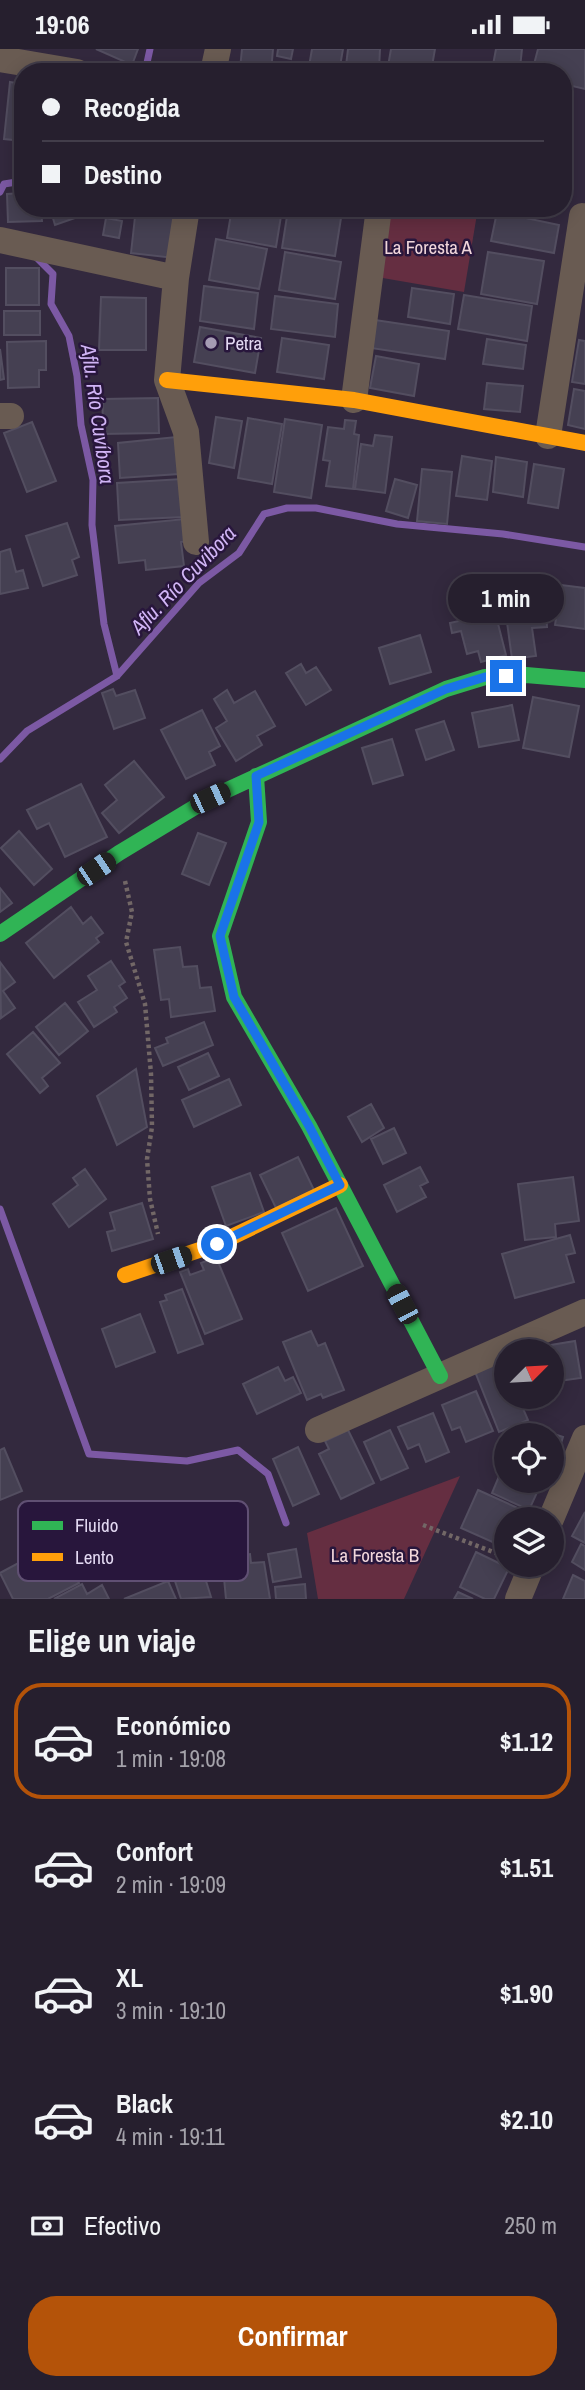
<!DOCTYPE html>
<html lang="es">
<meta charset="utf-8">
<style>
:root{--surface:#261f2e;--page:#2e2736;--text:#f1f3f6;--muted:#a4a2aa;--line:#423d4a;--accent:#b45309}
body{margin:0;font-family:"Archivo Narrow",sans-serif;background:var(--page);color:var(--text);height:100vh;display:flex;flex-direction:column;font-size:26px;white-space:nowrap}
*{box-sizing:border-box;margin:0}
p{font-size:23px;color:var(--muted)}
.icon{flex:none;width:38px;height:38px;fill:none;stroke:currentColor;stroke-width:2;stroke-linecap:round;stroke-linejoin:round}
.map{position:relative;height:1550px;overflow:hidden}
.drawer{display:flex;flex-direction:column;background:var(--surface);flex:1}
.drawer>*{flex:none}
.guide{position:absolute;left:14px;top:14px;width:558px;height:154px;border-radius:28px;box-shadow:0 4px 18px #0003,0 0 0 2px var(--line);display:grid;align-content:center;height:154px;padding:0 28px;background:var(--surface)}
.needle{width:46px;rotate:66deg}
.tools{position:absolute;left:494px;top:1290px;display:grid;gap:14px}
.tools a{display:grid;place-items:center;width:70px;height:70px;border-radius:50%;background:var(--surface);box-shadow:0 4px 18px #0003,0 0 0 2px var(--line);font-size:35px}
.end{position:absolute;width:32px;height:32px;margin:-16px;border:9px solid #1a73e8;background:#fff;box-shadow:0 0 0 4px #fff}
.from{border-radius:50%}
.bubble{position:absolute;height:49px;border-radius:24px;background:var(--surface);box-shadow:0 4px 18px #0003,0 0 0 2px var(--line);font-size:23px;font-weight:700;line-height:49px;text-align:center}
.car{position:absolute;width:21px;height:42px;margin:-21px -10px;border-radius:9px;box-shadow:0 0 5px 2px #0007;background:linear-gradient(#222 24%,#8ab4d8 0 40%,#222 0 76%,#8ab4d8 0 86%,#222 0)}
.guide b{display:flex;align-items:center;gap:24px;height:66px;font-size:26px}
.guide b+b{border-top:2px solid var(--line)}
.guide i{width:18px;height:18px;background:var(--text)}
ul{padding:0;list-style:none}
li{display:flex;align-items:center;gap:21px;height:116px;margin:0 14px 10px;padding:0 14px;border:4px solid transparent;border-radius:28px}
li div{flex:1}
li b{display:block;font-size:26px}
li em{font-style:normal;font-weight:700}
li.active{border-color:var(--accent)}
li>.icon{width:63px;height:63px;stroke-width:1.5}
h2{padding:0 28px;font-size:32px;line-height:84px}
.pay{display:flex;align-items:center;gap:18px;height:77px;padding:0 28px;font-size:26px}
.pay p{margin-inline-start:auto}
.action{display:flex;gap:14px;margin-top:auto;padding:14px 28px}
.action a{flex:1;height:80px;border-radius:28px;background:var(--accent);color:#fff;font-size:28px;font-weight:700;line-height:80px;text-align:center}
.status{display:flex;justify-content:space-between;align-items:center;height:49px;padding:0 35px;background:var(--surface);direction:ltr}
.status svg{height:19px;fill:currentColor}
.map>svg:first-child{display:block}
</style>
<div class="status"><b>19:06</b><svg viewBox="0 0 49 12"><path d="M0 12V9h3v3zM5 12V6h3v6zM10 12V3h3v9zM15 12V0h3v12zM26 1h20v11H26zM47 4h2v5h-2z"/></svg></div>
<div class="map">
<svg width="585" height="1550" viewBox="0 0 585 1550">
<rect width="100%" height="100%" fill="#33293e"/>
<path fill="#652e41" d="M382,159H478L464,243L371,227Z
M460,1427L404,1550H318L307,1484Z"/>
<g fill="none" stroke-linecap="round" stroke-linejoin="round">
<path stroke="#7c59a4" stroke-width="7" d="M145,23L150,0
M0,143L4,135L23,132
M37,209L53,225L51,255L69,287L77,327L81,376L93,431L92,476L104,575L117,627
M0,710L27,682L117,627L199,534L239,504L264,465L287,459H316L397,475L503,485L585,498
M0,1160L89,1405L187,1412L238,1401L268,1425L286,1474"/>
</g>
<path fill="#454052" stroke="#534e60" stroke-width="2" d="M96,0H138L132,16Z
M242,0H273L271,23L240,20Z
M278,0H293L291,10L277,7Z
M312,0H343L339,23H308Z
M348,0H380L379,21L346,17Z
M391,0H435L431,23H387Z
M496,0H522L520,19L493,16Z
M538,0H585V40L564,35V23H532Z
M10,33L23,35V92L4,90Z
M23,144V159H41L42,172L8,173L7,145Z
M50,159H95V162L55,176Z
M136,159L179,163L174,209L131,204Z
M232,159L282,161L276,198L227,189Z
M310,159H348L347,166Z
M288,161L341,169L335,207L282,199Z
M497,163L559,176L554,204L491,192Z
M106,169L122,172L119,189L103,186Z
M216,190L267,200L259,240L209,231Z
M285,203L341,213L335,250L279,241Z
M488,203L544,212L537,255L481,245Z
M6,219H39V256H6Z
M204,237L258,244L254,280L200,272Z
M412,239L454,245L450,275L408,268Z
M464,246L532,257L527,292L458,280Z
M275,247L338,255L335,288L271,280Z
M101,248L146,249V301H99Z
M4,262H40V286H4Z
M375,271L449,282L445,310L371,299Z
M200,278L261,289L255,324L194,313Z
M282,289L329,296L324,330L277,323Z
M487,290L526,296L523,320L483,315Z
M579,291L585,292V335L572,333Z
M46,292V321H39V338L8,339L7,293Z
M0,300L4,330L0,331Z
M376,307L419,315L414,347L370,339Z
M487,334L523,337L520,363L484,360Z
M574,340L585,342V380L568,376Z
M158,349L159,384L102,385L103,350Z
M216,368L242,372L234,419L209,414Z
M248,369L282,375L272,435L238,429Z
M285,370L322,376L311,449L274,443Z
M345,371L356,372L354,385L359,386L353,440L326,437L330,412L323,411L328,378L344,380Z
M32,373L56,432L27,443L4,384Z
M375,386L392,388L385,444L355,440L361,395L373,397Z
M176,388L179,425L120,429L118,394Z
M462,407L492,412L487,451L456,447Z
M496,408L527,413L523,448L493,443Z
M534,415L564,420L558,459L528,454Z
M422,420L452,423L447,475L417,472Z
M182,430L184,468L119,471L117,434Z
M395,430L417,436L408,469L386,462Z
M185,470L187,492L181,493L184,517L146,521L145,511L119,514L115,477Z
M67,474L79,508L72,511L77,526L43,537L26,487Z
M10,500L16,523L23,521L28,539L0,545V503Z
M561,536L585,539V580L555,576Z
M493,555L506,606L481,613L478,602L467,605L461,582L452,584L450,574L459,572L457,564Z
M546,562L547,578L532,579L536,607L512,610L506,566Z
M420,586L431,623L390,635L379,599Z
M301,615L306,624L316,618L331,641L306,656L286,624Z
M113,640L116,647L135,641L145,669L114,680L102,644Z
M227,641L234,654L255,642L275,677L257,687L262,696L236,712L216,679L227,672L214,650Z
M533,648L579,657L569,708L523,699Z
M512,656L519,691L479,698L472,664Z
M202,661L220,697L209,703L215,716L186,730L161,681Z
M444,672L454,701L426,711L416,681Z
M392,690L403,726L373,735L362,699Z
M134,712L164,748L119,784L102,764L117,751L105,736Z
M81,735L107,788L65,808L49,774L37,780L27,761Z
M19,782L52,820L34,836L1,799Z
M198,784L226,794L209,836L182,825Z
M0,839L12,854L0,863Z
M71,858L83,875L91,868L103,884L96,889L99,893L54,929L26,894Z
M180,898L183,918L197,917L200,939L211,938L215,962L171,968L169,950L161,951L154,901Z
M111,912L125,933L119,937L127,949L114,958L117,963L94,978L78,953L97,941L88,927Z
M0,913L15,933L3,942L15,959L1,969Z
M65,954L88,982L59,1006L36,978Z
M204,973L213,996L163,1017L155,999L168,994L166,989Z
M33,983L60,1014L42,1029L48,1037L40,1044L7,1005Z
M208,1004L219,1027L189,1041L178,1018Z
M136,1020L147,1078L117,1096L97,1047Z
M229,1030L241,1056L194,1078L182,1051Z
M371,1055L384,1079L362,1093L348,1068Z
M394,1079L406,1104L383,1115L371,1090Z
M298,1108L314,1141L276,1159L260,1126Z
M420,1118L428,1133L420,1137L426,1148L397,1163L384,1136Z
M85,1120L106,1150L69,1178L53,1155L78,1136L73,1129Z
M250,1124L264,1163L226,1177L212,1138Z
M573,1128L579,1172L555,1175L556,1188L525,1191L518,1135Z
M142,1154L153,1190L112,1202L107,1183L115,1181L110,1164Z
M336,1159L363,1217L308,1242L282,1184Z
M570,1186L575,1204L566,1206L574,1233L515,1249L502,1205Z
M216,1208L242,1270L205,1285L180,1223L188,1220L190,1226L204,1221L201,1214Z
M182,1240L203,1295L178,1304L160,1253L167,1251L165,1246Z
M140,1265L155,1303L116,1318L102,1280Z
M311,1282L318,1297L325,1294L344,1341L323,1349L321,1345L307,1351L283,1293Z
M575,1292L581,1329L551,1333V1302H515Z
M503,1309L506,1317V1348H518L528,1371L499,1383L474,1320Z
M278,1318L285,1332L293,1328L301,1344L257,1365L243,1335Z
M476,1342L493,1382L466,1393L460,1378L452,1381L442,1356Z
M433,1364L449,1403L426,1413L419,1395L408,1400L398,1378Z
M531,1378L563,1388L554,1417L551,1416V1386H518L520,1381L530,1384Z
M348,1381L374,1434L341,1450L319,1405L329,1400L325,1392Z
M390,1381L408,1419L381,1431L364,1393Z
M298,1398L319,1445L293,1457L273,1410Z
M4,1399L22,1442L0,1451V1401Z
M502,1420L506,1422V1432H528L540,1437L529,1461L492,1444Z
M478,1441L540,1469L539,1470H506V1499L461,1479Z
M585,1463V1494L572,1487Z
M581,1495L585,1497V1521L572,1513Z
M296,1500L301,1528L273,1533L268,1505Z
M63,1503L79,1534L48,1550H13L0,1524L22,1512L27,1522Z
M476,1503L509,1519L494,1550H485L460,1538Z
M250,1505L251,1514L264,1513L270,1550H226L222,1508Z
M202,1519L211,1548L181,1550L174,1529Z
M573,1526L585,1532V1550H563Z
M168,1532L176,1550H124Z
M82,1535L87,1545L102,1536L109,1550H54Z
M305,1535L306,1550H276L275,1538Z
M458,1543L473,1550H454Z"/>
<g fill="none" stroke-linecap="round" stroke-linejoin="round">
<path stroke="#726766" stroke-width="4.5" stroke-dasharray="3.5 3.5" stroke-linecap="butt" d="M125,832L132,863L126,893L145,955L151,1025L152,1078L147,1110L150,1150L158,1185
M423,1476L506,1508"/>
<path stroke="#695b52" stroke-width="26" d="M0,10L77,23
M213,23L218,0
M187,159L176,229L167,331L186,383L196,493
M0,191L176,229
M354,351L379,159
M0,367H11
M548,387L582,167
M318,1381L585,1263
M551,1470L585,1389
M518,1550L532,1516"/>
<path stroke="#30b455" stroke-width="16" d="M256,727L259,773L220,887L234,948L309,1077L440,1327
M0,885L119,804L210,749L446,640L485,628L526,626L585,631"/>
<path stroke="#ff9f0a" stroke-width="16" d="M167,331L354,351L585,394
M125,1226L217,1195L340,1136"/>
</g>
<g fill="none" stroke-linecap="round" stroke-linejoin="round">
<path stroke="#1a73e8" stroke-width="9" d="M217,1195L340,1136L309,1077L234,948L220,887L259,773L256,727L446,640L485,628L506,627"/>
</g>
<circle fill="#a59bb3" stroke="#28163c" stroke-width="2.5" cx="211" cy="294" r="7"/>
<g text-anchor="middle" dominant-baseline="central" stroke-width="5" stroke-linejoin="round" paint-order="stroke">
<g font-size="19" fill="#f1d6db" stroke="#28163c">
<text x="428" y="198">La Foresta A</text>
<text x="375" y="1506">La Foresta B</text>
</g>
<g font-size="19" fill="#e3d9f2" stroke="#28163c" text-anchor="start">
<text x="225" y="294">Petra</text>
</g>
<g font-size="21" font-style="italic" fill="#d1b5f6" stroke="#28163c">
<text transform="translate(98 365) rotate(82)">Aflu. Río Cuvíbora</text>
<text transform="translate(183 531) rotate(-46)">Aflu. Río Cuvibora</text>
</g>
</g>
<rect x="18" y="1452" width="230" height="80" rx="10" fill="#28163c" stroke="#605073" stroke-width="2"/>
<rect x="32" y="1472" width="31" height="9" fill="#30b455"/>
<rect x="32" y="1504" width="31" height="8" fill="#ff9f0a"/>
<g font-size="19" fill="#e3d9f2">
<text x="75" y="1483">Fluido</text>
<text x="75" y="1515">Lento</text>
</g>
</svg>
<div class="tools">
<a><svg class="needle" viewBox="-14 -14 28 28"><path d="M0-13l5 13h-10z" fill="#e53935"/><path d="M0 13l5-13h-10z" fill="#a4a2aa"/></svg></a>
<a><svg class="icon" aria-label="locate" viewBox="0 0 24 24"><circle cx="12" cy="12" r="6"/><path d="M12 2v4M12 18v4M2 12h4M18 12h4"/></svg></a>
<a><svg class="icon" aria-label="layers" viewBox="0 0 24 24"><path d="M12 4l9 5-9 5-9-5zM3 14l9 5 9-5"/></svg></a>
</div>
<i class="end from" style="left:217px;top:1195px"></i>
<i class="end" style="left:506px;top:627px"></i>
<div class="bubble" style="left:448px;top:525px;width:116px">1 min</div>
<i class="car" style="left:210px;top:749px;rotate:65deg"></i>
<i class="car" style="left:96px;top:820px;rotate:56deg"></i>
<i class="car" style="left:171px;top:1211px;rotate:71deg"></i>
<i class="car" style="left:402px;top:1255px;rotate:332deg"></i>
<div class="guide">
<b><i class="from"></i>Recogida</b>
<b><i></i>Destino</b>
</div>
</div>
<section class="drawer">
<h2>Elige un viaje</h2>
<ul>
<li class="active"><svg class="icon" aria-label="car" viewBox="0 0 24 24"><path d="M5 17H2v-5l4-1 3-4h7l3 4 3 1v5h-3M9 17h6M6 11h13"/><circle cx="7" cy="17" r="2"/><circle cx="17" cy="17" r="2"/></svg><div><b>Económico</b><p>1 min · 19:08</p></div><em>$1.12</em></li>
<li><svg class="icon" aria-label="car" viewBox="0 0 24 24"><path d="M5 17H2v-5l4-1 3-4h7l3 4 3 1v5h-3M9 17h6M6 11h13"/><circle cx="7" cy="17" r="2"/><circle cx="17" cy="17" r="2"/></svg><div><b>Confort</b><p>2 min · 19:09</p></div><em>$1.51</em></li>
<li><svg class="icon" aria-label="car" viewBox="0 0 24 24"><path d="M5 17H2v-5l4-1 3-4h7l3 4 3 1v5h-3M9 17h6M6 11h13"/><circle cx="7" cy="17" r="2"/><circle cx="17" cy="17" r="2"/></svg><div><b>XL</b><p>3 min · 19:10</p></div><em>$1.90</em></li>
<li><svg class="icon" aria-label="car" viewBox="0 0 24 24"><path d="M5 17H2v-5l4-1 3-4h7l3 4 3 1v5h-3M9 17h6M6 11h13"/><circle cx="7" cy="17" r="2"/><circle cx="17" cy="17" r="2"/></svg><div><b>Black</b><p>4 min · 19:11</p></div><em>$2.10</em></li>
</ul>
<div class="pay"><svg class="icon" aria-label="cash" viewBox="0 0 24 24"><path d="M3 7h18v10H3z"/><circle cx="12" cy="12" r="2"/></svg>Efectivo<p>250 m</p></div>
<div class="action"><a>Confirmar</a></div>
</section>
